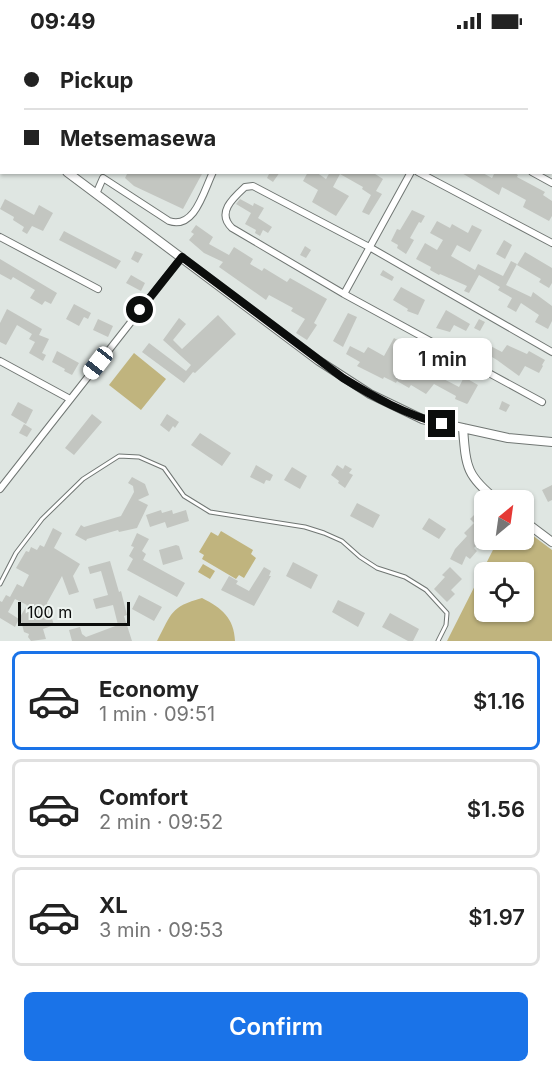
<!DOCTYPE html>
<meta charset="utf-8">
<style>
:root{--surface:#fff;--page:#f6f6f6;--text:#222;--muted:#767676;--line:#e0e0e0;--accent:#1a73e8}
body{margin:0;font-family:Inter,sans-serif;background:var(--page);color:var(--text);height:100vh;display:flex;flex-direction:column;font-size:22px;white-space:nowrap}
*{box-sizing:border-box;margin:0}
p{font-size:20px;color:var(--muted)}
.icon{flex:none;width:33px;height:33px;fill:none;stroke:currentColor;stroke-width:2;stroke-linecap:round;stroke-linejoin:round}
.map{position:relative;height:599px;overflow:hidden}
.sheet{display:flex;flex-direction:column;background:var(--surface);flex:1}
.sheet>*{flex:none}
.banner{position:absolute;left:0px;top:0px;width:552px;height:132px;box-shadow:0 2px 4px #0004;display:grid;align-content:center;height:132px;padding:0 24px;background:var(--surface)}
.needle{width:39px;rotate:29deg}
.controls{position:absolute;left:474px;top:448px;display:grid;gap:12px}
.controls a{display:grid;place-items:center;width:60px;height:60px;border-radius:9px;background:var(--surface);box-shadow:0 2px 4px #0004;font-size:30px}
.scale{position:absolute;left:18px;bottom:15px;width:112px;box-sizing:border-box;padding-left:6px;border:3px solid #0b0d0c;border-top:0;font-size:16px;line-height:21px;white-space:nowrap;color:#0b0d0c;-webkit-text-stroke:4px #edf3ef;paint-order:stroke}
.end{position:absolute;width:27px;height:27px;margin:-14px;border:8px solid #0b0d0c;background:#fff;box-shadow:0 0 0 3px #fff}
.from{border-radius:50%}
.bubble{position:absolute;height:42px;border-radius:9px;background:var(--surface);box-shadow:0 2px 4px #0004;font-size:20px;font-weight:600;line-height:42px;text-align:center}
.car{position:absolute;width:18px;height:36px;margin:-18px -9px;border-radius:8px;box-shadow:0 0 4px 2px #0007;background:linear-gradient(#fff 24%,#345 0 40%,#fff 0 76%,#345 0 86%,#fff 0)}
.banner b{display:flex;align-items:center;gap:21px;height:57px;font-size:22px}
.banner b+b{border-top:2px solid var(--line)}
.banner i{width:15px;height:15px;background:var(--text)}
ul{padding:10px 0 0;list-style:none}
li{display:flex;align-items:center;gap:18px;height:99px;margin:0 12px 9px;padding:0 12px;border:3px solid var(--line);border-radius:9px}
li div{flex:1}
li b{display:block;font-size:22px}
li em{font-style:normal;font-weight:600}
li.active{border-color:var(--accent)}
li>.icon{width:54px;height:54px;stroke-width:1.5}
.button{display:flex;gap:12px;margin-top:auto;padding:12px 24px}
.button a{flex:1;height:69px;border-radius:9px;background:var(--accent);color:#fff;font-size:24px;font-weight:600;line-height:69px;text-align:center}
.status{display:flex;justify-content:space-between;align-items:center;height:42px;padding:0 30px;background:var(--surface);direction:ltr}
.status svg{height:16px;fill:currentColor}
.map>svg:first-child{display:block}
</style>
<div class="status"><b>09:49</b><svg viewBox="0 0 49 12"><path d="M0 12V9h3v3zM5 12V6h3v6zM10 12V3h3v9zM15 12V0h3v12zM26 1h20v11H26zM47 4h2v5h-2z"/></svg></div>
<div class="map">
<svg width="552" height="599" viewBox="0 0 552 599">
<rect width="100%" height="100%" fill="#dfe6e2"/>
<path fill="#c0b47e" fill-rule="evenodd" d="M134,311L166,337L141,368L109,343Z
M524,487L552,508V599H447L498,498H524ZM484,531H524V570H484Z
M221,489L253,508L251,512L256,516L244,536L239,533L236,537L202,517L204,513L199,510L211,490L218,494Z
M203,522L215,529L210,537L198,530Z
M202,556C222,566 234,576 235,599H157C172,571 170,565 202,556Z"/>
<path fill="#c3c6c1" fill-rule="evenodd" d="M128,130H203L183,167L134,144L125,136Z
M270,130H280L273,140L267,136Z
M308,130H316L326,137L330,130H372L383,137L376,149L382,152L369,173L362,170L371,153L362,147L363,145L340,132L333,145L349,154L336,174L312,160L318,148L303,139Z
M460,130H481L492,136L495,130H513L518,133L517,135L545,150L543,153L552,159V174L549,179L523,165L526,158L502,145L499,153Z
M5,157L34,173L39,163L53,171L43,189L32,184L27,192L22,189L24,185L13,178L14,175L0,167Z
M240,157L253,164L254,161L264,166L258,176L272,185L268,191L263,188L260,194L255,191L256,188L245,182L251,171L236,162Z
M412,168L425,174L421,181L419,180L410,196L414,198L406,212L397,206L398,203L391,199L397,187L400,188Z
M437,179L450,186L452,182L468,191L472,183L482,188L470,210L457,203L451,214L475,228L478,222L503,234L511,219L517,222L506,243L531,255L533,250L552,264V279L548,287L535,280L539,273L521,261L516,270L507,265L512,256L498,248L500,245L479,233L469,251L464,249L467,244L440,232L439,233L430,228L431,225L416,217L425,201L437,208L443,198L430,191Z
M196,183L213,195L209,202L229,213L234,205L253,217L250,222L262,229L264,226L287,240L290,236L327,257L314,281L317,283L307,298L296,291L305,277L291,269L293,266L269,253L266,258L219,225L223,220L204,211L189,198L194,192L191,190Z
M64,189L121,219L116,227L59,198Z
M504,198L512,203L505,217L496,212Z
M305,204L311,208L306,216L300,213Z
M135,209L143,212L138,221L131,217Z
M525,210L552,226V241L549,246L539,240L541,237L517,223Z
M0,217L57,251L51,262L45,259L42,263L30,256L35,248L13,235L11,238L0,232Z
M383,228L394,235L392,239L380,233Z
M131,233L145,241L141,249L126,241Z
M401,245L425,258L418,273L407,269L408,267L393,258Z
M74,262L91,271L88,277L84,275L79,284L66,277Z
M7,267L42,287L39,293L49,297L42,311L46,313L43,319L29,311L35,300L29,297L32,292L17,283L6,303L0,300V281Z
M446,268L470,282L466,289L454,283L450,290L436,286Z
M348,271L357,275L343,305L333,299Z
M218,273L236,292L195,331L193,330L184,341L142,310L149,301L186,329L191,323L163,298L179,276L186,282L173,298L182,307Z
M98,277L113,284L108,295L93,288Z
M479,277L485,280L480,289L474,286Z
M394,296L429,317L428,319L431,321L429,325L438,330L436,333L459,345L464,335L478,343L468,361L467,362L455,357L456,354L434,342L426,352L411,343L409,346L397,339L396,341L384,335L383,337L357,324L360,320L346,312L350,304L364,311L368,305L384,314ZM404,321L415,327L409,337L398,331Z
M477,297L502,310L507,303L527,312L529,309L545,318L542,323L543,324L539,331L525,324L519,334L497,318L473,304Z
M57,309L79,321L72,333L64,329L65,327L52,320Z
M502,359L510,363L506,370L499,367Z
M18,360L33,368L26,382L11,373Z
M92,372L102,380L74,413L65,406Z
M167,372L179,380L175,386L173,384L169,390L160,383Z
M24,382L32,387L27,395L19,391Z
M200,391L231,411L222,424L191,403Z
M256,423L273,433L270,439L266,438L264,442L250,435Z
M337,423L343,427L345,423L352,427L349,431L353,433L345,446L338,441L339,439L331,433Z
M292,425L307,434L300,447L284,438Z
M132,435L145,442L149,453L138,458L148,463L137,486L119,490L118,488L87,497L86,499L75,493L81,483L84,485L121,474L134,450L133,444L128,441Z
M552,443V458L548,460L542,448Z
M357,461L380,473L373,486L350,474Z
M161,468L162,471L172,468L173,472L186,468L189,479L167,486L165,480L150,485L146,473Z
M478,469L484,475V495L474,506L477,509L470,517L466,514L462,523L450,517L455,507L467,494L464,491L474,481L470,477Z
M429,476L446,487L439,497L422,487Z
M53,486L62,491L54,506L80,522L73,534L79,550L69,553L62,534L47,561L54,583L43,587L46,597L31,599L28,595L29,592L24,590L20,575L27,563L15,557L8,570L19,577L15,585L0,576V559L2,560L6,553L10,555L17,542L23,545L29,533L16,526L26,509L29,510L31,505L37,508L40,503L44,505Z
M137,491L149,497L142,509L146,512L143,518L185,541L177,555L127,528L133,517L129,514L134,505L131,504Z
M176,503L179,504L183,517L163,523L159,508Z
M110,519L119,550L121,549L127,573L124,574L132,599H72L69,588L80,585L82,592L86,595L118,583L113,563L96,567L93,557L108,553L101,529L90,532L88,525Z
M293,520L318,533L311,547L286,534Z
M264,525L271,529L269,534H271L254,564L221,548L229,534L238,539L236,542L249,549Z
M450,525L462,537L451,548L455,552L447,560L434,547L445,535L442,533Z
M139,553L162,565L154,579L132,567Z
M338,558L365,571L358,585L332,570Z
M390,571L419,587L413,599H408L382,585Z"/>
<g fill="none" stroke-linecap="round" stroke-linejoin="round">
<defs>
<path id="service" d="M0,542L16,511L42,477L83,437L119,414L139,415L164,426L184,454L210,470L305,485L324,491L342,499L360,515L377,526L405,535L426,548L447,571L446,583L438,599"/>
<path id="minor" d="M29,0L32,2
M176,0L179,2
M283,0L286,2
M476,0L478,2
M46,2L47,0
M550,42L552,43
M418,130L552,201
M532,130L552,141
M96,152L103,136L169,179C195,188 204,148 213,130
M0,195L98,247
M344,252L411,130
M0,319L70,357
M542,360L344,252L232,186C216,171 233,156 245,145L253,144L371,206L552,310
M0,447L182,215"/>
<path id="tertiary" d="M0,82L2,83
M67,130L319,319L370,352L422,377L508,396L552,400
M463,386C466,425 466,434 498,459
M524,479L552,500"/>
</defs>
<use href="#service" stroke="#707673" stroke-width="5"/>
<use href="#minor" stroke="#707673" stroke-width="8"/>
<use href="#tertiary" stroke="#707673" stroke-width="10"/>
<use href="#service" stroke="#fff" stroke-width="3"/>
<use href="#minor" stroke="#fff" stroke-width="6"/>
<use href="#tertiary" stroke="#fff" stroke-width="8"/>
</g>
<g fill="none" stroke-linecap="round" stroke-linejoin="round">
<path stroke="#0b0d0c" stroke-width="8" d="M140,268L182,215L343,336C374,355 406,373 442,382"/>
</g>
</svg>
<div class="controls">
<a><svg class="needle" viewBox="-14 -14 28 28"><path d="M0-13l5 13h-10z" fill="#e53935"/><path d="M0 13l5-13h-10z" fill="#767676"/></svg></a>
<a><svg class="icon" aria-label="locate" viewBox="0 0 24 24"><circle cx="12" cy="12" r="6"/><path d="M12 2v4M12 18v4M2 12h4M18 12h4"/></svg></a>
</div>
<div class="scale">100 m</div>
<i class="end from" style="left:140px;top:268px"></i>
<i class="end" style="left:442px;top:382px"></i>
<div class="bubble" style="left:393px;top:296px;width:99px">1 min</div>
<i class="car" style="left:98px;top:321px;rotate:218deg"></i>
<div class="banner">
<b><i class="from"></i>Pickup</b>
<b><i></i>Metsemasewa</b>
</div>
</div>
<section class="sheet">
<ul>
<li class="active"><svg class="icon" aria-label="car" viewBox="0 0 24 24"><path d="M5 17H2v-5l4-1 3-4h7l3 4 3 1v5h-3M9 17h6M6 11h13"/><circle cx="7" cy="17" r="2"/><circle cx="17" cy="17" r="2"/></svg><div><b>Economy</b><p>1 min · 09:51</p></div><em>$1.16</em></li>
<li><svg class="icon" aria-label="car" viewBox="0 0 24 24"><path d="M5 17H2v-5l4-1 3-4h7l3 4 3 1v5h-3M9 17h6M6 11h13"/><circle cx="7" cy="17" r="2"/><circle cx="17" cy="17" r="2"/></svg><div><b>Comfort</b><p>2 min · 09:52</p></div><em>$1.56</em></li>
<li><svg class="icon" aria-label="car" viewBox="0 0 24 24"><path d="M5 17H2v-5l4-1 3-4h7l3 4 3 1v5h-3M9 17h6M6 11h13"/><circle cx="7" cy="17" r="2"/><circle cx="17" cy="17" r="2"/></svg><div><b>XL</b><p>3 min · 09:53</p></div><em>$1.97</em></li>
</ul>
<div class="button"><a>Confirm</a></div>
</section>
